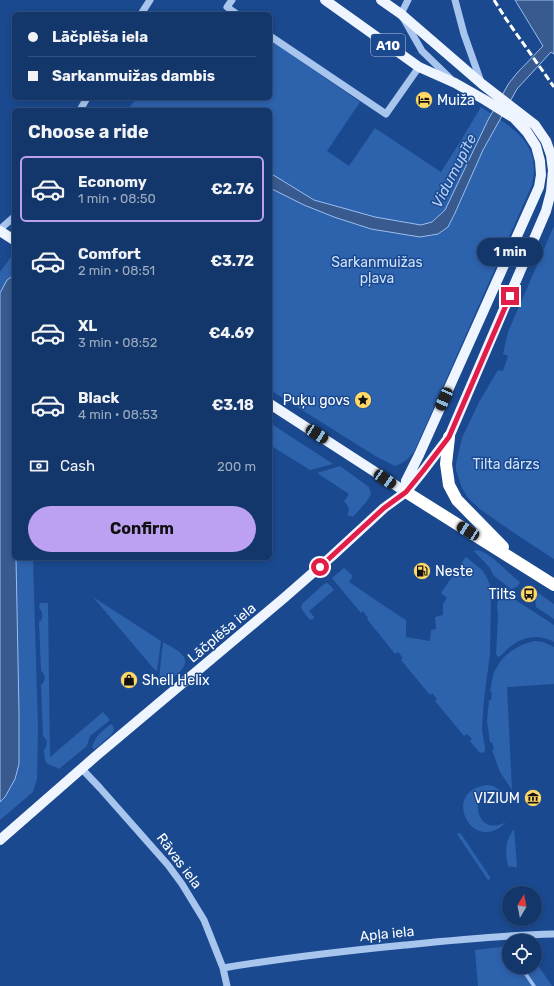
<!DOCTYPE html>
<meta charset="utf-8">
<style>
:root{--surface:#14376b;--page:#1d3f71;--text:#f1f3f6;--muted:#9dacc1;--line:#33517e;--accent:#bca0f2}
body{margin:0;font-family:Rubik,sans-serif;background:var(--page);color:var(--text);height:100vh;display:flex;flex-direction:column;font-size:15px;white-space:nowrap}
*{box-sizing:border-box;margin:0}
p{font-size:13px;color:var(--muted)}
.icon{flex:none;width:22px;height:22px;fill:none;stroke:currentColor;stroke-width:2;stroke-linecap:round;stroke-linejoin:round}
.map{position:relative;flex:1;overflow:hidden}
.details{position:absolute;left:12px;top:108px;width:260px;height:452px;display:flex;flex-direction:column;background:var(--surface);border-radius:6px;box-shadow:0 2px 6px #0003,0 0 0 1px var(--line)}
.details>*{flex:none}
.hud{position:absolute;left:12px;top:12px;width:260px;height:88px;border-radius:6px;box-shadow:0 2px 6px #0003,0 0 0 1px var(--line);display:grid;align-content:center;height:88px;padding:0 16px;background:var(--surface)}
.needle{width:26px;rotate:10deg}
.tools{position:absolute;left:502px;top:886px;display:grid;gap:8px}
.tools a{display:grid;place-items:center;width:40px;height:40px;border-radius:50%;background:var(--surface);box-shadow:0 2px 6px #0003,0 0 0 1px var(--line);font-size:20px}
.end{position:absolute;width:18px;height:18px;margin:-9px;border:5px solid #e11d48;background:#fff;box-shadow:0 0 0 2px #fff}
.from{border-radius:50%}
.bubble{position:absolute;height:28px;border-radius:14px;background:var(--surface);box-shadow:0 2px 6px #0003,0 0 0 1px var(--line);font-size:13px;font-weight:700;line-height:28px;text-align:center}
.car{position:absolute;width:12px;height:24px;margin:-12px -6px;border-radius:5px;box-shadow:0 0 3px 1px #0007;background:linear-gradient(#222 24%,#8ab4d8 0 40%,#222 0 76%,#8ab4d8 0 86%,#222 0)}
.hud b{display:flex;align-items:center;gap:14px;height:38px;font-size:15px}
.hud b+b{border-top:1px solid var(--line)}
.hud i{width:10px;height:10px;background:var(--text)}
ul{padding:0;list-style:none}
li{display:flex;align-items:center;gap:12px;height:66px;margin:0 8px 6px;padding:0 8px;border:2px solid transparent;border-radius:6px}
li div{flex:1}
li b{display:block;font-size:15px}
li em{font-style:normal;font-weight:700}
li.current{border-color:var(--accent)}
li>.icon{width:36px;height:36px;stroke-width:1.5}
h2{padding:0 16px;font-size:18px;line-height:48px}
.pay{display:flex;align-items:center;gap:10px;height:44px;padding:0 16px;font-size:15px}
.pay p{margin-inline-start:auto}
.action{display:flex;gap:8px;margin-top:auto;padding:8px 16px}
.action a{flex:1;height:46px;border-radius:24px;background:var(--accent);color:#111;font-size:16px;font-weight:700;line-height:46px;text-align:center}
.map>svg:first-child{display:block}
</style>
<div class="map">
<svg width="554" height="986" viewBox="0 0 554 986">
<rect width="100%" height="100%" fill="#1a498f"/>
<path fill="#2d62ad" d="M270,40L360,102L327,151L349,166L375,128L441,172L460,142L481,107C504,123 534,137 534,169C534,174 533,180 532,185L414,452C408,459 404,463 395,466L377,457L270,390V110H126L133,103L137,98H270Z
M554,226V559L514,533L480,509L468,498L462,488L456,470V464L462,438L479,402L498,370L503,371L508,356L503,354L508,332Z
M11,257L14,259V275L7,280L0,293V272Z
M270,424V423L333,464L310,470L270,445Z
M340,466L369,487L371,494L367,501L353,517L347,515C351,509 348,506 344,501L349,494L317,473Z
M477,550C492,553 507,573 520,582C518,587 515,588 511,589L494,576L489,567L474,551Z
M466,557L482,570L487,578L490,585L491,596L490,654L484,699L483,713L482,730L485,748V751L483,753L479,752L470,741L472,739L467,734L464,736L435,701L437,699L432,693L430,695L401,660L403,658L398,652L395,654L367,619L368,618L363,611L361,613L332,578L344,568L353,576L349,582L398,615L406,620V637L430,641L431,630L436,629L435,617L443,615V604L447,598L441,593L465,558Z
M16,558H33L38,728L37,779L33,792L0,820V802L5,797Z
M327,583L330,585L334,590L309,611L314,617L313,619L311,620L309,619L301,608L302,604L324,584Z
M538,593L554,604V619L536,607L535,596Z
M506,595L511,597L554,625V642C539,634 525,636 511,646C507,649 503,654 499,657L497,656L496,653L498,617L497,605L498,600L501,597Z
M93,597L161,641L157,671L154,669Z
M40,603H48L50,757L103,712L110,720L90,736L87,746L59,769C46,762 45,767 44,750L46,747L47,741L43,736L41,685C45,682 45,679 44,674L41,671L39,621H41C43,616 43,612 39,608Z
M535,641L543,642L554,647V684L507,687L512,790L500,772L492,750L494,749L492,742L490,743L487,721L489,700H491L492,692L490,691C492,683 492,674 497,667C504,653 520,644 535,641Z
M163,642C169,646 184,652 185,660C188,670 165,683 158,688Z
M111,724L113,726L114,730L111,735L95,749L92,748C95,736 102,731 111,724Z
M487,785L493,786L503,792C467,778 471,841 506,822C473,857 439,791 487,785Z
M514,829L517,867H512L508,866C505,851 505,841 514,829Z
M459,833L461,834L490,877V879L488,880L457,834Z
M509,946V967H535V961L552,986H478L475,950Z"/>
<path fill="#385a8e" stroke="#9bbff0" d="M515,0H554V54L551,52L517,89L483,150L455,213L448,227L438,234L420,237L371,229L334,217L304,205L270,188V173L314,200L375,217L421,225L432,222L445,210L488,120L509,83L518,72L543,46Z
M14,275L13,374L14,439V558H16L19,712V764L15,779L5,797L0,802V293L7,280Z"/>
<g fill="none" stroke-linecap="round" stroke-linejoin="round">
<path stroke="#9bbff0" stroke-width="3.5" d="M521,967L534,986"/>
<path stroke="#a8c5ee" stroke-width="7" d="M232,0L227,7L237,14
M408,0L401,14L422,51L450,78
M455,0L464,34L481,82
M141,14L150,0
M270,36L386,114L419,67
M80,110L87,98
M0,229L14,217
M82,769L100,788L168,865L182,884L204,920L223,968L227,986
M223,968C283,958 344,951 405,945C455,940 504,935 554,934"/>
<path stroke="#eff5ff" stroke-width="10" d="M325,0L419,67L455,83L485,100L514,118L527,132L536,146L540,161L541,175L539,187L419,455L406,481V492
M0,231L14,240
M270,404L406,492
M0,840L96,756L284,598L332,556L384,508L406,492L423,471L449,437L546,211L551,192L553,170L551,155L546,141L535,125L482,84L401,14L381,0"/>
<path stroke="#fff" stroke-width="12" d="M449,437L446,464L449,485L457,500L503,547
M406,492L554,585"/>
<path stroke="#fff" stroke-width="3" stroke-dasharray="7 3" stroke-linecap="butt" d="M494,0L506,19L554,87"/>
</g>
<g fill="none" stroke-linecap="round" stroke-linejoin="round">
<path stroke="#e11d48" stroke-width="5" d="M320,567L384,508L406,492L423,471L449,437L510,296"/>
</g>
<defs>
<symbol id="hotel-disc" viewBox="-11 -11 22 22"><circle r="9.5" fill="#ffd865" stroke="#1a498f"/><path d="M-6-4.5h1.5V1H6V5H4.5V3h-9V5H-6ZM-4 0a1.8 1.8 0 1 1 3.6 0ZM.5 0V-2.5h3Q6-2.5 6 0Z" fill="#111"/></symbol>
<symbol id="sight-disc" viewBox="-11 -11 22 22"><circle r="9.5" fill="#ffd865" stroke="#1a498f"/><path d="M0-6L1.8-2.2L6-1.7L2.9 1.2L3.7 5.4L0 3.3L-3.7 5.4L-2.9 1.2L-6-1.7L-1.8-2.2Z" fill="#111"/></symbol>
<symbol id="fuel-disc" viewBox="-11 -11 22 22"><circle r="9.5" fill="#ffd865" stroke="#1a498f"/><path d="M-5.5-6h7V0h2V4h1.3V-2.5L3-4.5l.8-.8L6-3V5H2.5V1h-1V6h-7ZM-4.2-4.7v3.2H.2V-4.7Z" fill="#111"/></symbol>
<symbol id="bus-disc" viewBox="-11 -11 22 22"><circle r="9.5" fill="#ffd865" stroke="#1a498f"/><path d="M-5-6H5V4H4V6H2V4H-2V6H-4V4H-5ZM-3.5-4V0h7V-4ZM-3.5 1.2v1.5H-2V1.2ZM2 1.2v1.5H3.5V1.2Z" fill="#111"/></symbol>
<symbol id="shop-disc" viewBox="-11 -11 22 22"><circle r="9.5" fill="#ffd865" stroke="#1a498f"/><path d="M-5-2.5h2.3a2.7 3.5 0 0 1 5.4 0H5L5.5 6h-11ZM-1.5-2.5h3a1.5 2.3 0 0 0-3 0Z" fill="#111"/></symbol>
<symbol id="museum-disc" viewBox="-11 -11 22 22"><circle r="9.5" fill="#ffd865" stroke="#1a498f"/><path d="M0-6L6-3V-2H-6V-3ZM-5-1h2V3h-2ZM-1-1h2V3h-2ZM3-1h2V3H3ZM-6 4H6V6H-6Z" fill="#111"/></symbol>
</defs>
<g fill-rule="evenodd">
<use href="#hotel-disc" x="414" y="90" width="20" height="20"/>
<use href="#sight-disc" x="353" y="390" width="20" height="20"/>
<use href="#fuel-disc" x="412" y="561" width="20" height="20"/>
<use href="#bus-disc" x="519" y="584" width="20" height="20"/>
<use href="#shop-disc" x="119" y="670" width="20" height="20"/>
<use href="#museum-disc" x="523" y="788" width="20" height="20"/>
</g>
<g text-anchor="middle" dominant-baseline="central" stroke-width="3" stroke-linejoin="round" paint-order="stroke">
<rect fill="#1a498f" stroke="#bac8dd" stroke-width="1" x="371" y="34" width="34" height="22" rx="3"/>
<g font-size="13" font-weight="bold" fill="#fff">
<text x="388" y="45">A10</text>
</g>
<g font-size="14" fill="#fff" stroke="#1a498f" text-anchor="start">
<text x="437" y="100">Muiža</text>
<text x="350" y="400" text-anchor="end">Puķu govs</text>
<text x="435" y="571">Neste</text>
<text x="516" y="594" text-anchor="end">Tilts</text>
<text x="142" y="680">Shell Helix</text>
<text x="520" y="798" text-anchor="end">VIZIUM</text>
</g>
<g font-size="14" fill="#cee0fa" stroke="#1a498f">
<text x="377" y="262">Sarkanmuižas<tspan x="377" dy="16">pļava</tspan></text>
<text x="506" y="464">Tilta dārzs</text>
</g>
<g font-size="14" fill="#fff" stroke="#1a498f">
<text transform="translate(222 633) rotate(-40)">Lāčplēša iela</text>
<text transform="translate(179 861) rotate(53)">Rāvas iela</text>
<text transform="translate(387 934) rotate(-6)">Apļa iela</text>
</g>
<g font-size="15" font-style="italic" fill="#b4cff5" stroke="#1a498f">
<text transform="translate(454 171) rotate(-63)">Vidumupīte</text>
</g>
</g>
</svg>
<div class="tools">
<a><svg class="needle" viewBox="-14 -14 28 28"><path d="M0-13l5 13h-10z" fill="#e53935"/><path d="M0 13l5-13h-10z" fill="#9dacc1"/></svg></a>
<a><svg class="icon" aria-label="locate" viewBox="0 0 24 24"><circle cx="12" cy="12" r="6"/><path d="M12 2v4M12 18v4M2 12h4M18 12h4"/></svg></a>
</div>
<i class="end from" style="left:320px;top:567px"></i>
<i class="end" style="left:510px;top:296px"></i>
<div class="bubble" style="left:477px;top:238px;width:66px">1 min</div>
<i class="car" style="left:444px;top:399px;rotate:204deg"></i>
<i class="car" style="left:317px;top:434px;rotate:123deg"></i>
<i class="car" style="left:385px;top:479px;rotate:124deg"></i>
<i class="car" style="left:468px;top:531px;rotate:302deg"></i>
<div class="hud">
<b><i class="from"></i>Lāčplēša iela</b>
<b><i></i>Sarkanmuižas dambis</b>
</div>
<section class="details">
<h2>Choose a ride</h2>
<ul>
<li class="current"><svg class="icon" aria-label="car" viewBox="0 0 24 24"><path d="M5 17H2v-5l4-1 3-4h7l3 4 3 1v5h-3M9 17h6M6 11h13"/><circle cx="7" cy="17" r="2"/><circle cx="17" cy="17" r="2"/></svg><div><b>Economy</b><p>1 min · 08:50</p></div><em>€2.76</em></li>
<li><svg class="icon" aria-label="car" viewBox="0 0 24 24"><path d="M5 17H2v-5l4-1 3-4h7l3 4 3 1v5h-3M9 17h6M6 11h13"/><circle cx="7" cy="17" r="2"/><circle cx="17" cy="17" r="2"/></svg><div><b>Comfort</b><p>2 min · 08:51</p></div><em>€3.72</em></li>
<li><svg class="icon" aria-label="car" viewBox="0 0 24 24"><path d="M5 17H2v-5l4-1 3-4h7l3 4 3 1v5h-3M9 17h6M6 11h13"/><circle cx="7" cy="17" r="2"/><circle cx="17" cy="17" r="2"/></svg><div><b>XL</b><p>3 min · 08:52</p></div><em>€4.69</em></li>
<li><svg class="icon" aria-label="car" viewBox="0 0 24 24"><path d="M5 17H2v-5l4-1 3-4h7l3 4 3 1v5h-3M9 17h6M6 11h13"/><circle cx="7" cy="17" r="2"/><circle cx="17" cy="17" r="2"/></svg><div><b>Black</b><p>4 min · 08:53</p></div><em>€3.18</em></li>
</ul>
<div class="pay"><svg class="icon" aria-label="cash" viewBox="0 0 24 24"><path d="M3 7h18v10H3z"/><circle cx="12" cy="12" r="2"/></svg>Cash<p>200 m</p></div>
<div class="action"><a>Confirm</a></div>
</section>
</div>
